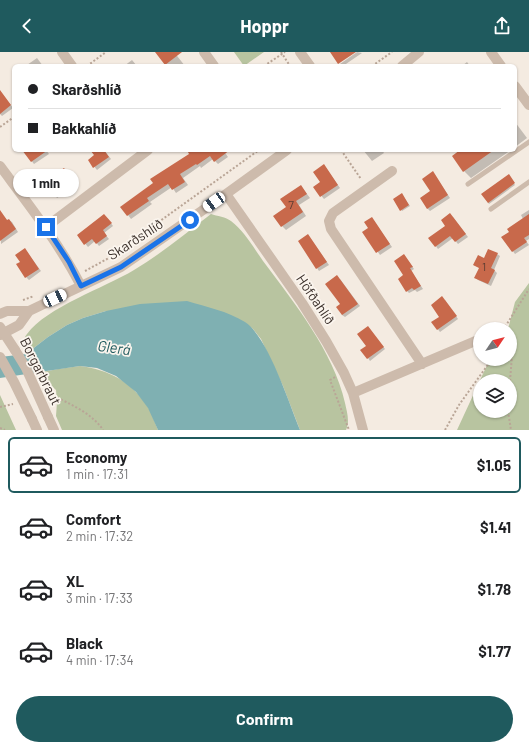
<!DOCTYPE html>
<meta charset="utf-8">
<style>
:root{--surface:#fff;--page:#f6f6f6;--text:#202124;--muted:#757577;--line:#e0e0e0;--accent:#1f5a5e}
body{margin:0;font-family:Barlow,sans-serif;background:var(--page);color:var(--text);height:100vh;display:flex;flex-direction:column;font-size:15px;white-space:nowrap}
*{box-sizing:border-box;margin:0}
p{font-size:13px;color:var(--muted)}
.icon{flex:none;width:22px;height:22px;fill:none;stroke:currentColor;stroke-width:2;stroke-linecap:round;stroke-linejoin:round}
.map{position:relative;height:378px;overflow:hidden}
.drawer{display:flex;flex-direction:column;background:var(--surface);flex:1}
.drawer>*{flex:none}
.banner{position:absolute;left:12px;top:12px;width:505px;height:88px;border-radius:6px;box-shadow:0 1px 3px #0004;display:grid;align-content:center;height:88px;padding:0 16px;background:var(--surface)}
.needle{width:26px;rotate:55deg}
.fabs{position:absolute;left:473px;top:270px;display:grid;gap:8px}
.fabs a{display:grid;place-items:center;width:44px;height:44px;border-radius:50%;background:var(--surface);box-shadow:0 1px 3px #0004;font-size:20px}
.end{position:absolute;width:18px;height:18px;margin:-9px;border:5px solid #1a73e8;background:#fff;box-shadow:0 0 0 2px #fff}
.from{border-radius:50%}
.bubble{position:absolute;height:28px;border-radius:14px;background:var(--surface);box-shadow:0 1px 3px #0004;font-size:13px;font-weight:700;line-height:28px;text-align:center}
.car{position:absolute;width:12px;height:24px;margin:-12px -6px;border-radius:5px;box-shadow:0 0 3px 1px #0007;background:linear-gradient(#fff 24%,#345 0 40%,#fff 0 76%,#345 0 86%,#fff 0)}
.banner b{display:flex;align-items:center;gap:14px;height:38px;font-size:15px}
.banner b+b{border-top:1px solid var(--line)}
.banner i{width:10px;height:10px;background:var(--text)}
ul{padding:7px 0 0;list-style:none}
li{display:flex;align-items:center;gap:12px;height:56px;margin:0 8px 6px;padding:0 8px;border:2px solid transparent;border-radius:6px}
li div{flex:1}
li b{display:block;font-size:15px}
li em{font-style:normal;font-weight:700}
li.on{border-color:var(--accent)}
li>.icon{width:36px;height:36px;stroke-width:1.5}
.cta{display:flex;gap:8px;margin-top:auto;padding:8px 16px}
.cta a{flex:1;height:46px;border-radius:24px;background:var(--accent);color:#fff;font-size:16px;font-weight:700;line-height:46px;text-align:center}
header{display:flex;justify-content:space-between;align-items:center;height:52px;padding:0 16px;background:var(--accent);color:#fff;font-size:18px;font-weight:700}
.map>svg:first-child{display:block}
</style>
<header><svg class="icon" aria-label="back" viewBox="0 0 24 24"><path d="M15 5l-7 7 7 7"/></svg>Hoppr<svg class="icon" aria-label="share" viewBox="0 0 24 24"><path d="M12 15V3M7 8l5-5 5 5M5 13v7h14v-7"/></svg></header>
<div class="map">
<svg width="529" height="378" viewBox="0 0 529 378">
<rect width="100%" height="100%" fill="#f4ebe1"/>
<path fill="#b8c4a0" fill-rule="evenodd" d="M234,0H264L244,14Z
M211,162C217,164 226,165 231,169C244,179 254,196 263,209C295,252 333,299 345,351C347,360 350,370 346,378H300L283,334L261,287L253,277L244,270L106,259L83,266L67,273L48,285L26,302C24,294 22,288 27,282C47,255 104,236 134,218C161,202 186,181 211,162Z
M529,231V378H457L488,311L487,307H510V277H508L515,250ZM480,329H510V359H480Z
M80,314C109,318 131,329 148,355C152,362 155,371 158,378H62L56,364L57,350L56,338L38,321L58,317Z
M0,343L16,378H0Z"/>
<path fill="#7fb0b2" d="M187,249C207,255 227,259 245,270C268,285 289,351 300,378H158L148,356L136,340L116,324L97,316L80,314L0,326V305L26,302L48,285L67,273L83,266L106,259L140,252Z"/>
<path fill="#0003" d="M156,0H174L185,14H173L172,12L167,14Z
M357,0L362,1L343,14L340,12Z
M37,6L43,14H28L27,13Z
M132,8L137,14H124Z
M467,10L470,14H462Z
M0,39L13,56L2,64L0,62Z
M515,70L527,86L515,95Z
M23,98H46L49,102L34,112Z
M91,98H104L111,107L97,118L89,108L95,104Z
M191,98H223L228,105L218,112L213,107L201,116L200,114L183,126L188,133L176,141L172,135L150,150L152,152L131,167L122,155L155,132L190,102Z
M363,98H382L384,101L372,109Z
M462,98H511L471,126L464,119Z
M326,116L340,136L324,147L314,135L321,130Z
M67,120L76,134L57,146L46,130Z
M435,123L450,146L430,159L427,156Z
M508,124L515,133L489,152L482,142Z
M301,134L310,146L299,153L306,164L286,178L282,174L287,156Z
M403,144L410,154L402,159L394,148Z
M529,158V187L526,189L529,193L515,202L502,185L510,180L523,167L521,163Z
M0,161L8,169L9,168L12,170L18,180L1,192Z
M453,165L468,185L458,192L453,186L438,197L430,186L446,174Z
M107,166L113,174L104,181L109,187L99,194L95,189L88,195L78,183Z
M374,169L392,195L380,203L364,180L370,176Z
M308,183L329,213L319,219L317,216Z
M27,200L41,219L29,228L26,225L21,210Z
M497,202L500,204L494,218L497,221L491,234L478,228L476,226L480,216L474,213Z
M404,203L414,217L411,219L423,237L417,240L415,238L409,241L407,239Z
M340,227L360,254L345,265L342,263L341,253Z
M445,248L458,267L440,280L433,271L441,265Z
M368,275L385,297L370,309L368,306Z"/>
<path fill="#c8694b" d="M155,0H182L165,13Z
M330,0H356L338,12Z
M0,38L11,53L0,62Z
M22,98H48L31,110Z
M90,98H104L109,105L93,116L88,108L94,103Z
M187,98H230L214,110L210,104L197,113L196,112L180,122L185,130L172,138L168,132L147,146L149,149L127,164L120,155L153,131L150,127L189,102Z
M460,98H494L463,120L452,104Z
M324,112L338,133L320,145L313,135L320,130L313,120Z
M64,116L74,131L54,144L44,130Z
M433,119L448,143L427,157L420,146L430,139L422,127Z
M509,122L515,131L488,151L481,142Z
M301,133L307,142L296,149L303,160L281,175L273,164L286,155L280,147Z
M402,141L409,153L400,159L393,147Z
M0,158L7,168L9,167L16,177L0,189Z
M450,161L466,182L455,190L450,184L435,195L428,186L445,174L441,168Z
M104,162L112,171L103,178L107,184L96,192L92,187L84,193L77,183Z
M529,162V183L524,186L527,190L512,200L501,185L509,180L507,177Z
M372,165L390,192L376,201L362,180L368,176L364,170Z
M308,182L327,210L316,217L298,189Z
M25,196L39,217L25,226L16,212L20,210L15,203Z
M488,197L498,201L491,216L495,218L488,232L474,226L479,216L473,213L478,203L484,206Z
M404,202L413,215L410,216L421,234L414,238L412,236L406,240L398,227L403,223L394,209Z
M337,223L358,252L342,263L336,255L340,252L325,232Z
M442,244L457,264L437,278L431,270L439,265L431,253Z
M368,274L384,295L367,307L360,298L366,294L357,282Z"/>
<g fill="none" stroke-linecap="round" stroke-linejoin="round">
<path stroke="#b9a596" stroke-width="2" stroke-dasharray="2 2" stroke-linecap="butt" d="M281,0L290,14
M87,14L106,0
M264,14L285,0
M372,14L392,0
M0,75L14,65
M341,98L361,127
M85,219L107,207L259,98
M23,248L34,244
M502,277L505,275L529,237
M335,325L330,328L349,378
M510,329L512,304L510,300
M50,345L53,344C69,351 93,362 103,378
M0,355L13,352
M508,359L511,378
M0,376L5,378
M445,378L459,353L492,307"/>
<path stroke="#cdbbac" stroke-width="5" d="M468,132L529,90
M491,157L529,130"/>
<path stroke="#cdbbac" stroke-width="10" d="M62,0L72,14
M204,0L214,14
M300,0L310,14
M491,0L501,14
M402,14L419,0
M515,34L529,53
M0,114C29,153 59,191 81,234
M392,119L333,161L329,169L331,177L422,312
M226,142L302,251L326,289L344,321L353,341L363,378
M46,175L148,98
M0,262L7,259H29L121,215L226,142L287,98
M0,283L19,273L29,259
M353,341L480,287"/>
<path stroke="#cdbbac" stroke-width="10" d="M0,275L15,298
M48,365L54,378
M32,367L37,378"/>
<path stroke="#cdbbac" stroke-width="10" d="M15,298L26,316L48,365
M0,305L14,330L32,367"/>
</g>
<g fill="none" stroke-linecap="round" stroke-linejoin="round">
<path stroke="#1a73e8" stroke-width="5" d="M46,175L69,210L81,234L121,215L190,168"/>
</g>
<g text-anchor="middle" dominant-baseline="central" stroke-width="3.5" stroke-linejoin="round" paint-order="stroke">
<g font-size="12" fill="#5e3e33">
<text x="291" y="152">7</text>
<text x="484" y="214">1</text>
</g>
<g font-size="14" fill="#3b302b" stroke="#fbf5ee">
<text transform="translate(135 187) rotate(-33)">Skarðshlíð</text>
<text transform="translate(316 247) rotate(56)">Höfðahlíð</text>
<text transform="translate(41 319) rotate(63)">Borgarbraut</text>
</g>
<g font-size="15" font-style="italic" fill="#1f5a5e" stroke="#fbf5ee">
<text transform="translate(114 295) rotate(8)">Glerá</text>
</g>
</g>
</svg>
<div class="fabs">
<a><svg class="needle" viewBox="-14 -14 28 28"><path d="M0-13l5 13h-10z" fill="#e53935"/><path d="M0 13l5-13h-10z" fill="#757577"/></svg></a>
<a><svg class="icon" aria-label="layers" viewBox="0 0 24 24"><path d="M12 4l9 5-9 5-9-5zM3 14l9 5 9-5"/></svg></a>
</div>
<i class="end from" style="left:190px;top:168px"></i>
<i class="end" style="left:46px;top:175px"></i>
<div class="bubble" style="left:13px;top:117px;width:66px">1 min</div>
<i class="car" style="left:214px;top:150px;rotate:235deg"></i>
<i class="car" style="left:55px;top:246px;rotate:65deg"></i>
<div class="banner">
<b><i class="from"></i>Skarðshlíð</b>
<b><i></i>Bakkahlíð</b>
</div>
</div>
<section class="drawer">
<ul>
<li class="on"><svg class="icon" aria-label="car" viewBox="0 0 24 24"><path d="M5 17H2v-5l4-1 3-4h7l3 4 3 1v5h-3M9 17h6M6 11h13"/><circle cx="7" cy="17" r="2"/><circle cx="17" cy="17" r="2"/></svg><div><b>Economy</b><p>1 min · 17:31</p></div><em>$1.05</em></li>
<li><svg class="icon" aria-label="car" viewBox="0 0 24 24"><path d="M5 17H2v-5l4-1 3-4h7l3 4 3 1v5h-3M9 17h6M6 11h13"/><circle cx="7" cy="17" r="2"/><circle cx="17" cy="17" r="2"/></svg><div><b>Comfort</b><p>2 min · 17:32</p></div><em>$1.41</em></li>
<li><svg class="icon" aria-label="car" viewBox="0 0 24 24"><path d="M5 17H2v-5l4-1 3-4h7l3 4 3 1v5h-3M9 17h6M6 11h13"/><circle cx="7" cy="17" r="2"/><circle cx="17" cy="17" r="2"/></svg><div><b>XL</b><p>3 min · 17:33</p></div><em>$1.78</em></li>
<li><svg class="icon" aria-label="car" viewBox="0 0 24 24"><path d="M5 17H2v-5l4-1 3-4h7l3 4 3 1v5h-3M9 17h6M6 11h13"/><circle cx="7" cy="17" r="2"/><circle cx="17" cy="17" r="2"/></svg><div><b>Black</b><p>4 min · 17:34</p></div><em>$1.77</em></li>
</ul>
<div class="cta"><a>Confirm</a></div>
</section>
